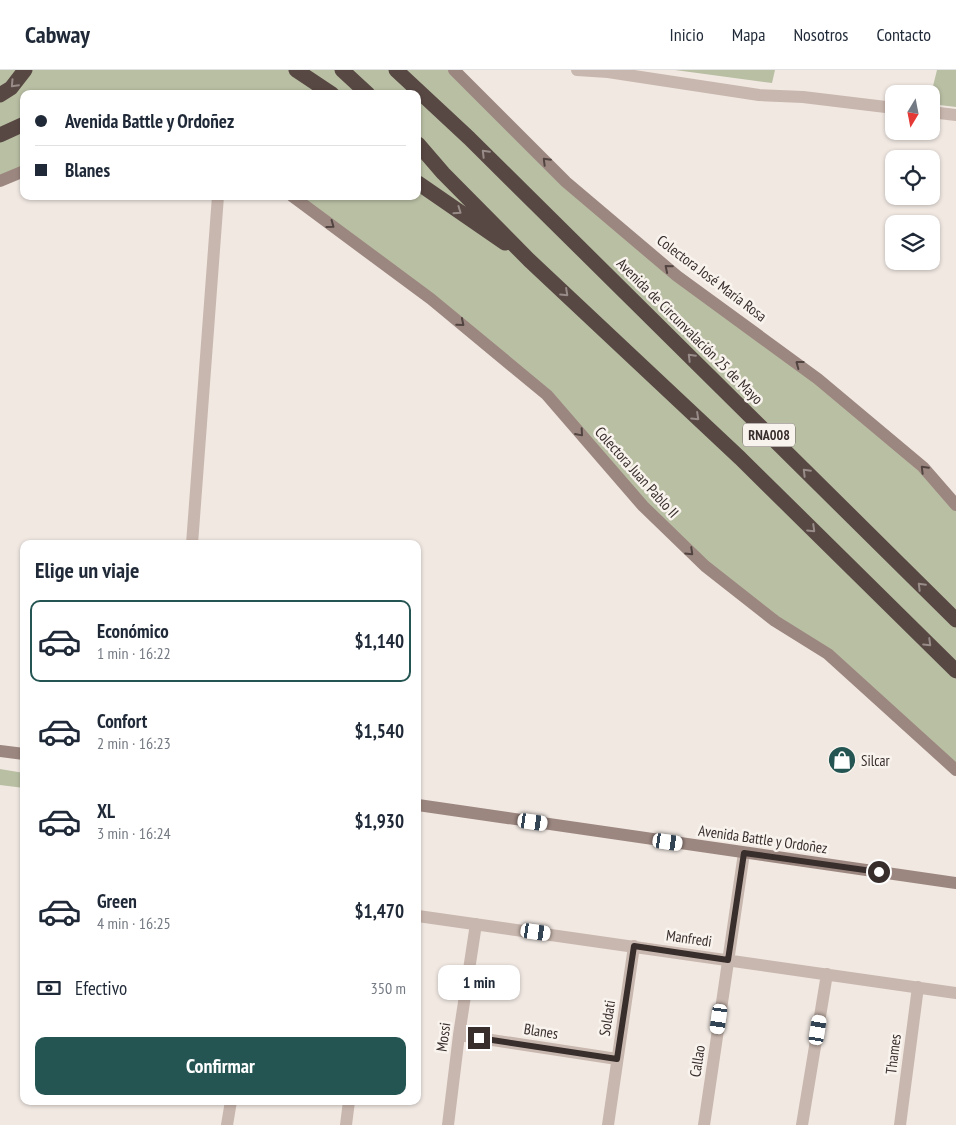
<!DOCTYPE html>
<html lang="es">
<meta charset="utf-8">
<style>
:root{--surface:#fff;--page:#f6f6f7;--text:#1f2937;--muted:#747a83;--line:#e0e1e3;--accent:#255553}
body{margin:0;font-family:"PT Sans Narrow",sans-serif;background:var(--page);color:var(--text);height:100vh;display:flex;flex-direction:column;font-size:19px;white-space:nowrap}
*{box-sizing:border-box;margin:0}
p{font-size:16px;color:var(--muted)}
.icon{flex:none;width:28px;height:28px;fill:none;stroke:currentColor;stroke-width:2;stroke-linecap:round;stroke-linejoin:round}
.map{position:relative;flex:1;overflow:hidden}
.drawer{position:absolute;left:20px;top:470px;width:401px;height:565px;display:flex;flex-direction:column;background:var(--surface);border-radius:10px;box-shadow:0 1px 4px #0004}
.drawer>*{flex:none}
.top-card{position:absolute;left:20px;top:20px;width:401px;height:110px;border-radius:10px;box-shadow:0 1px 4px #0004;display:grid;align-content:center;height:110px;padding:0 15px;background:var(--surface)}
.needle{width:32px;rotate:190deg}
.fabs{position:absolute;left:885px;top:15px;display:grid;gap:10px}
.fabs a{display:grid;place-items:center;width:55px;height:55px;border-radius:10px;background:var(--surface);box-shadow:0 1px 4px #0004;font-size:25px}
.end{position:absolute;width:22px;height:22px;margin:-11px;border:6px solid #382e2c;background:#fff;box-shadow:0 0 0 2px #fff}
.from{border-radius:50%}
.bubble{position:absolute;height:35px;border-radius:10px;background:var(--surface);box-shadow:0 1px 4px #0004;font-size:16px;font-weight:700;line-height:35px;text-align:center}
.car{position:absolute;width:15px;height:30px;margin:-15px -8px;border-radius:6px;box-shadow:0 0 4px 1px #0007;background:linear-gradient(#fff 24%,#345 0 40%,#fff 0 76%,#345 0 86%,#fff 0)}
.top-card b{display:flex;align-items:center;gap:18px;height:48px;font-size:19px}
.top-card b+b{border-top:1px solid var(--line)}
.top-card i{width:12px;height:12px;background:var(--text)}
ul{padding:0;list-style:none}
li{display:flex;align-items:center;gap:15px;height:82px;margin:0 10px 8px;padding:0 5px;border:2px solid transparent;border-radius:10px}
li div{flex:1}
li b{display:block;font-size:19px}
li em{font-style:normal;font-weight:700}
li.selected{border-color:var(--accent)}
li>.icon{width:45px;height:45px;stroke-width:1.5}
h2{padding:0 15px;font-size:22px;line-height:60px}
.pay{display:flex;align-items:center;gap:12px;height:55px;padding:0 15px;font-size:19px}
.pay p{margin-inline-start:auto}
.button{display:flex;gap:10px;margin-top:auto;padding:10px 15px}
.button a{flex:1;height:58px;border-radius:10px;background:var(--accent);color:#fff;font-size:20px;font-weight:700;line-height:58px;text-align:center}
header{display:flex;align-items:center;gap:30px;box-sizing:border-box;height:70px;padding:0 25px;background:var(--surface);border-bottom:1px solid var(--line)}
header strong{font-size:24px}
nav{display:flex;gap:28px;margin-inline-start:auto;font-size:18px}
.map>svg:first-child{display:block}
</style>
<header>
<strong>Cabway</strong>
<nav><a>Inicio</a><a>Mapa</a><a>Nosotros</a><a>Contacto</a></nav>
</header>
<div class="map">
<svg width="956" height="1055" viewBox="0 0 956 1055">
<rect width="100%" height="100%" fill="#f1e8e2"/>
<path fill="#b9bfa3" d="M0,0H454L566,112L818,309L956,435V700L828,584L705,496L547,325L292,126H418V24H24V101L0,111Z
M675,0H775L772,13Z
M937,0H956V37L931,34V24Z
M0,699L24,703V718L0,715Z"/>
<g fill="none" stroke-linecap="round" stroke-linejoin="round">
<path stroke="#c8b7ae" stroke-width="12" d="M577,0L608,2L759,25L803,27L894,38
M931,42L956,45
M192,474L218,126
M418,846L956,923
M459,965L617,989
M227,1055L231,1031
M346,1055L349,1031
M448,1055L459,965L476,854
M608,1055L634,876
M704,1055L744,783
M802,1055L827,904
M900,1055L918,917"/>
<path stroke="#9c8780" stroke-width="12" d="M454,0L566,112L677,206L818,309L923,397L956,435
M0,111L24,101
M292,126L431,229L547,325L643,436L705,496L775,551L828,584L956,700
M0,681L24,684
M418,735L956,813"/>
<path stroke="#584844" stroke-width="15" d="M296,0L332,24
M342,0L368,24
M396,0L469,68L956,550
M0,25L11,18L25,0
M0,65L24,54
M418,74L443,103L529,190L740,388L956,601
M418,113L505,173"/>
</g>
<defs><path id="oneway-chevron" d="M-2-3.5L2.5 0L-2 3.5" fill="none" stroke-width="1.6" stroke-linecap="round" stroke-linejoin="round" transform="scale(1.25)"/></defs>
<g stroke="#988c88">
<use href="#oneway-chevron" transform="translate(14 14) rotate(133)"/>
<use href="#oneway-chevron" transform="translate(485 83) rotate(-135)"/>
<use href="#oneway-chevron" transform="translate(458 141) rotate(35)"/>
<use href="#oneway-chevron" transform="translate(565 223) rotate(43)"/>
<use href="#oneway-chevron" transform="translate(691 287) rotate(-135)"/>
<use href="#oneway-chevron" transform="translate(696 347) rotate(43)"/>
<use href="#oneway-chevron" transform="translate(806 402) rotate(-135)"/>
<use href="#oneway-chevron" transform="translate(812 459) rotate(44)"/>
<use href="#oneway-chevron" transform="translate(921 516) rotate(-135)"/>
<use href="#oneway-chevron" transform="translate(928 573) rotate(44)"/>
</g>
<g stroke="#514441">
<use href="#oneway-chevron" transform="translate(546 91) rotate(-135)"/>
<use href="#oneway-chevron" transform="translate(331 155) rotate(36)"/>
<use href="#oneway-chevron" transform="translate(668 198) rotate(-140)"/>
<use href="#oneway-chevron" transform="translate(461 253) rotate(40)"/>
<use href="#oneway-chevron" transform="translate(799 294) rotate(-143)"/>
<use href="#oneway-chevron" transform="translate(580 363) rotate(49)"/>
<use href="#oneway-chevron" transform="translate(924 399) rotate(-135)"/>
<use href="#oneway-chevron" transform="translate(690 482) rotate(44)"/>
</g>
<g fill="none" stroke-linecap="round" stroke-linejoin="round">
<path stroke="#382e2c" stroke-width="6" d="M479,968L617,989L634,876L728,890L744,783L879,802"/>
</g>
<defs>
<symbol id="shop-disc" viewBox="-11 -11 22 22"><circle r="9.5" fill="#255553" stroke="#f9f3ee"/><path d="M-5-2.5h2.3a2.7 3.5 0 0 1 5.4 0H5L5.5 6h-11ZM-1.5-2.5h3a1.5 2.3 0 0 0-3 0Z" fill="#fff"/></symbol>
</defs>
<g fill-rule="evenodd">
<use href="#shop-disc" x="826" y="674" width="32" height="32"/>
</g>
<g text-anchor="middle" dominant-baseline="central" stroke-width="5" stroke-linejoin="round" paint-order="stroke">
<rect fill="#f9f3ee" stroke="#726966" stroke-width="1" x="743" y="353.5" width="52" height="23" rx="4"/>
<g font-size="14" font-weight="bold" fill="#382e2c">
<text x="769" y="365">RNA008</text>
</g>
<g font-size="15" fill="#382e2c" stroke="#f9f3ee">
<text transform="translate(712 208) rotate(37)">Colectora José María Rosa</text>
<text transform="translate(690 261) rotate(45)">Avenida de Circunvalación 25 de Mayo</text>
<text transform="translate(637 402) rotate(48)">Colectora Juan Pablo II</text>
<text transform="translate(763 769) rotate(8)">Avenida Battle y Ordoñez</text>
<text transform="translate(689 868) rotate(8)">Manfredi</text>
<text transform="translate(607 948) rotate(-81)">Soldati</text>
<text transform="translate(541 961) rotate(9)">Blanes</text>
<text transform="translate(443 967) rotate(-82)">Mossi</text>
<text transform="translate(893 984) rotate(-83)">Thames</text>
<text transform="translate(697 991) rotate(-81)">Callao</text>
</g>
<g font-size="15" fill="#382e2c" stroke="#f9f3ee" text-anchor="start">
<text x="861" y="690">Silcar</text>
</g>
</g>
</svg>
<div class="fabs">
<a><svg class="needle" viewBox="-14 -14 28 28"><path d="M0-13l5 13h-10z" fill="#e53935"/><path d="M0 13l5-13h-10z" fill="#747a83"/></svg></a>
<a><svg class="icon" aria-label="locate" viewBox="0 0 24 24"><circle cx="12" cy="12" r="6"/><path d="M12 2v4M12 18v4M2 12h4M18 12h4"/></svg></a>
<a><svg class="icon" aria-label="layers" viewBox="0 0 24 24"><path d="M12 4l9 5-9 5-9-5zM3 14l9 5 9-5"/></svg></a>
</div>
<i class="end from" style="left:879px;top:802px"></i>
<i class="end" style="left:479px;top:968px"></i>
<div class="bubble" style="left:438px;top:895px;width:82px">1 min</div>
<i class="car" style="left:533px;top:752px;rotate:98deg"></i>
<i class="car" style="left:668px;top:772px;rotate:98deg"></i>
<i class="car" style="left:536px;top:862px;rotate:98deg"></i>
<i class="car" style="left:719px;top:949px;rotate:188deg"></i>
<i class="car" style="left:818px;top:960px;rotate:9deg"></i>
<div class="top-card">
<b><i class="from"></i>Avenida Battle y Ordoñez</b>
<b><i></i>Blanes</b>
</div>
<section class="drawer">
<h2>Elige un viaje</h2>
<ul>
<li class="selected"><svg class="icon" aria-label="car" viewBox="0 0 24 24"><path d="M5 17H2v-5l4-1 3-4h7l3 4 3 1v5h-3M9 17h6M6 11h13"/><circle cx="7" cy="17" r="2"/><circle cx="17" cy="17" r="2"/></svg><div><b>Económico</b><p>1 min · 16:22</p></div><em>$1,140</em></li>
<li><svg class="icon" aria-label="car" viewBox="0 0 24 24"><path d="M5 17H2v-5l4-1 3-4h7l3 4 3 1v5h-3M9 17h6M6 11h13"/><circle cx="7" cy="17" r="2"/><circle cx="17" cy="17" r="2"/></svg><div><b>Confort</b><p>2 min · 16:23</p></div><em>$1,540</em></li>
<li><svg class="icon" aria-label="car" viewBox="0 0 24 24"><path d="M5 17H2v-5l4-1 3-4h7l3 4 3 1v5h-3M9 17h6M6 11h13"/><circle cx="7" cy="17" r="2"/><circle cx="17" cy="17" r="2"/></svg><div><b>XL</b><p>3 min · 16:24</p></div><em>$1,930</em></li>
<li><svg class="icon" aria-label="car" viewBox="0 0 24 24"><path d="M5 17H2v-5l4-1 3-4h7l3 4 3 1v5h-3M9 17h6M6 11h13"/><circle cx="7" cy="17" r="2"/><circle cx="17" cy="17" r="2"/></svg><div><b>Green</b><p>4 min · 16:25</p></div><em>$1,470</em></li>
</ul>
<div class="pay"><svg class="icon" aria-label="cash" viewBox="0 0 24 24"><path d="M3 7h18v10H3z"/><circle cx="12" cy="12" r="2"/></svg>Efectivo<p>350 m</p></div>
<div class="button"><a>Confirmar</a></div>
</section>
</div>
